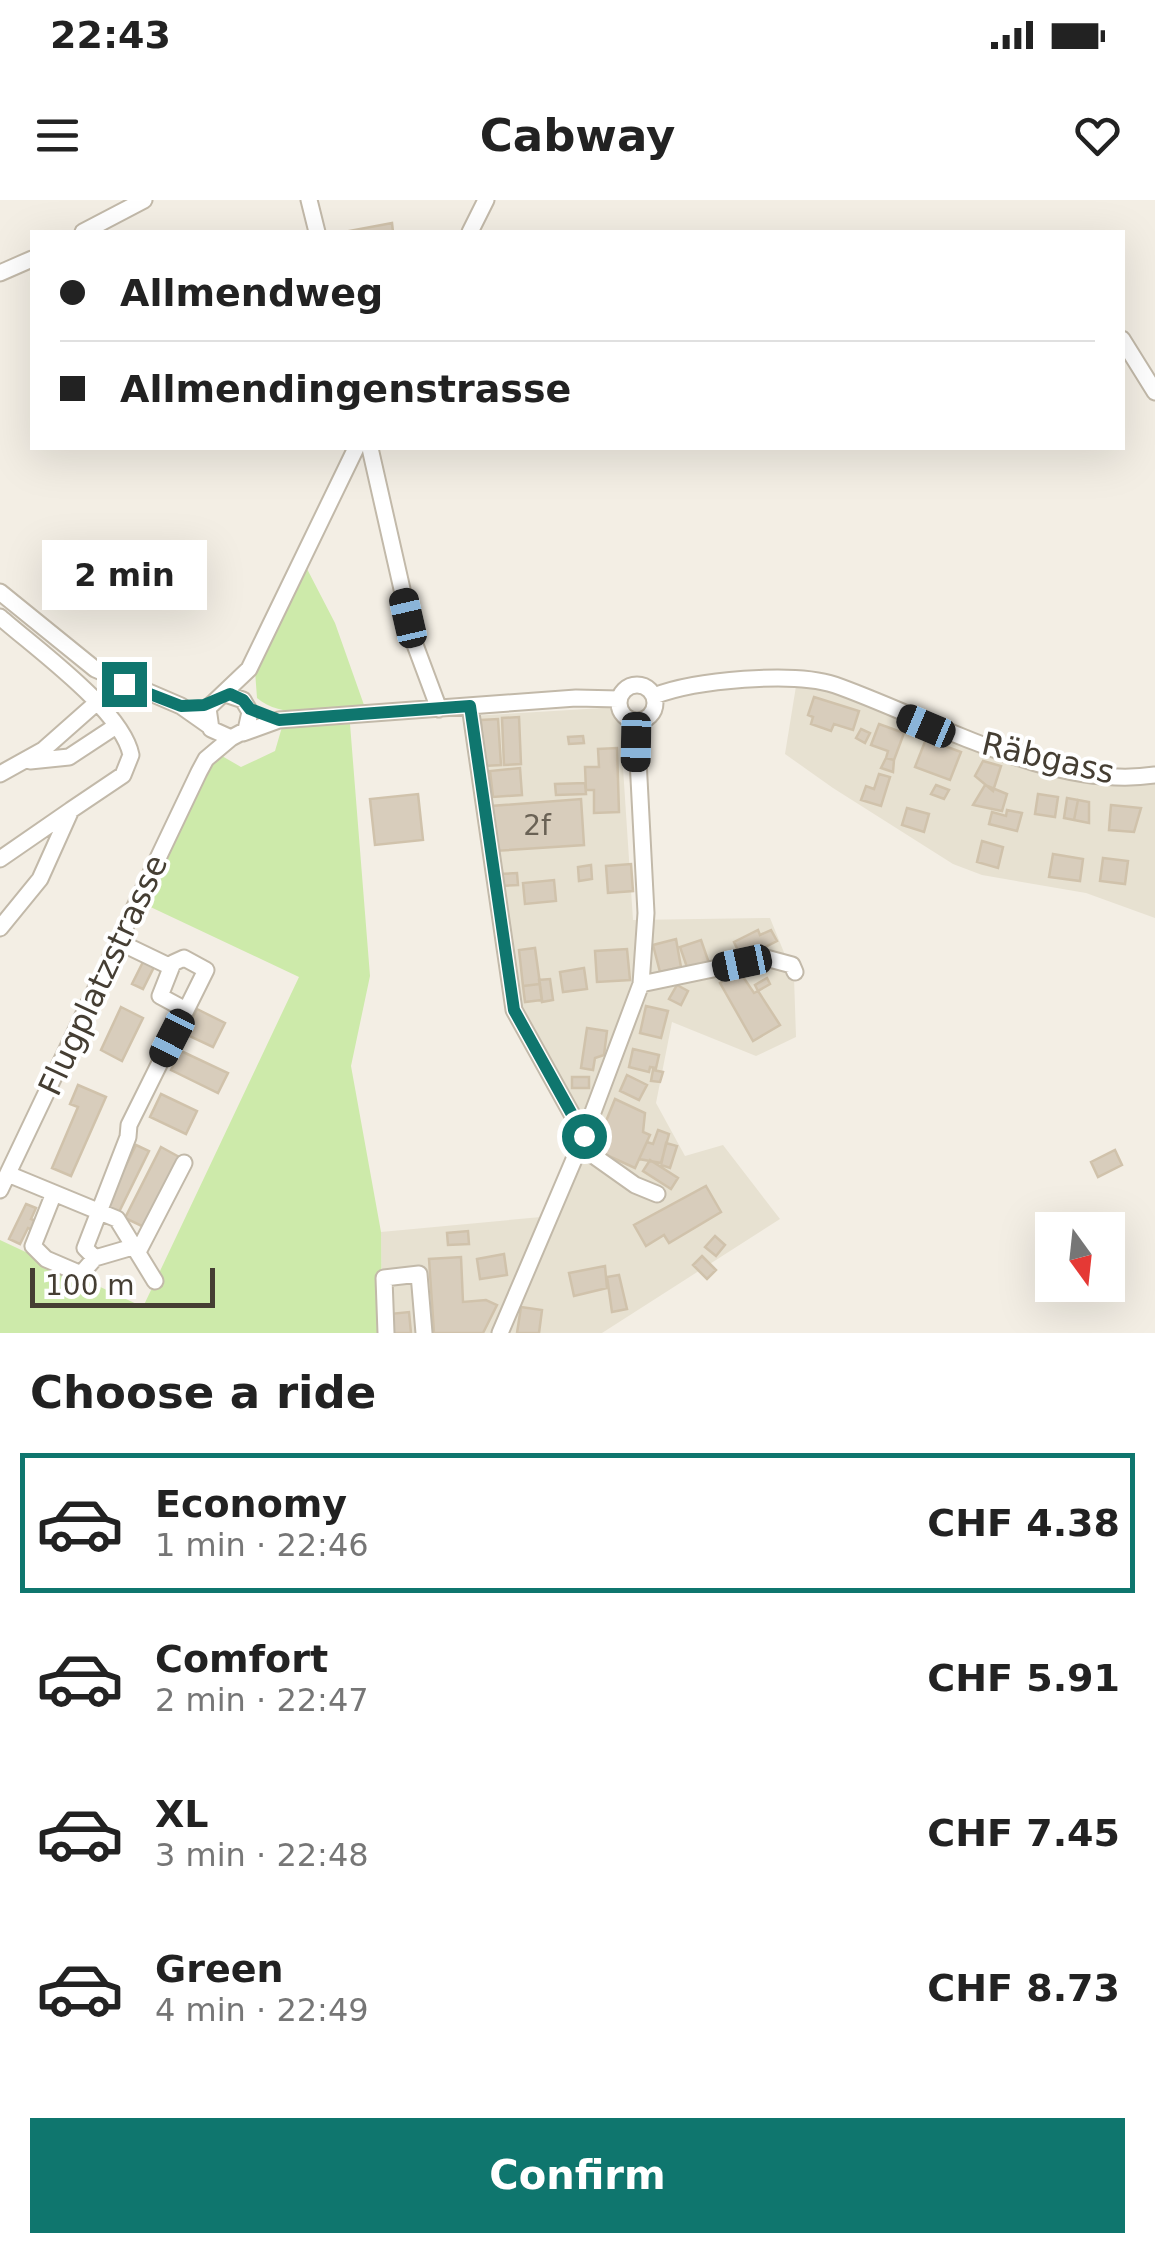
<!DOCTYPE html>
<meta charset="utf-8">
<style>
:root{--surface:#fff;--page:#f2f2f2;--text:#222;--muted:#767676;--line:#e0e0e0;--accent:#0f766e}
body{margin:0;font-family:"DejaVu Sans",sans-serif;background:var(--page);color:var(--text);height:100vh;display:flex;flex-direction:column;font-size:38px;white-space:nowrap}
*{box-sizing:border-box;margin:0}
p{font-size:32px;color:var(--muted)}
.icon{flex:none;width:55px;height:55px;fill:none;stroke:currentColor;stroke-width:2;stroke-linecap:round;stroke-linejoin:round}
.map{position:relative;height:1133px;overflow:hidden}
.side{display:flex;flex-direction:column;background:var(--surface);flex:1}
.side>*{flex:none}
.guide{position:absolute;left:30px;top:30px;width:1095px;height:220px;border-radius:0px;box-shadow:0 10px 40px #0002;display:grid;align-content:center;height:220px;padding:0 30px;background:var(--surface)}
.needle{width:65px;rotate:165deg}
.controls{position:absolute;left:1035px;top:1012px;display:grid;gap:20px}
.controls a{display:grid;place-items:center;width:90px;height:90px;border-radius:0px;background:var(--surface);box-shadow:0 10px 40px #0002;font-size:50px}
.scale{position:absolute;left:30px;bottom:25px;width:185px;box-sizing:border-box;padding-left:10px;border:5px solid #453e33;border-top:0;font-size:28px;line-height:35px;white-space:nowrap;color:#453e33;-webkit-text-stroke:8px #fff;paint-order:stroke}
.end{position:absolute;width:45px;height:45px;margin:-22px;border:12px solid #0f766e;background:#fff;box-shadow:0 0 0 5px #fff}
.from{border-radius:50%}
.bubble{position:absolute;height:70px;border-radius:0px;background:var(--surface);box-shadow:0 10px 40px #0002;font-size:32px;font-weight:700;line-height:70px;text-align:center}
.car{position:absolute;width:30px;height:60px;margin:-30px -15px;border-radius:12px;box-shadow:0 0 8px 2px #0007;background:linear-gradient(#222 24%,#8ab4d8 0 40%,#222 0 76%,#8ab4d8 0 86%,#222 0)}
.guide b{display:flex;align-items:center;gap:35px;height:95px;font-size:38px}
.guide b+b{border-top:2px solid var(--line)}
.guide i{width:25px;height:25px;background:var(--text)}
ul{padding:0;list-style:none}
li{display:flex;align-items:center;gap:30px;height:140px;margin:0 20px 15px;padding:0 10px;border:5px solid transparent;border-radius:0px}
li div{flex:1}
li b{display:block;font-size:38px}
li em{font-style:normal;font-weight:700}
li.on{border-color:var(--accent)}
li>.icon{width:90px;height:90px;stroke-width:1.5}
h2{padding:0 30px;font-size:45px;line-height:120px}
.cta{display:flex;gap:20px;margin-top:auto;padding:20px 30px}
.cta a{flex:1;height:115px;border-radius:0px;background:var(--accent);color:#fff;font-size:40px;font-weight:700;line-height:115px;text-align:center}
.status{display:flex;justify-content:space-between;align-items:center;height:70px;padding:0 50px;background:var(--surface);direction:ltr}
.status svg{height:28px;fill:currentColor}
header{display:flex;justify-content:space-between;align-items:center;height:130px;padding:0 30px;background:var(--surface);font-size:45px;font-weight:700}
.map>svg:first-child{display:block}
</style>
<div class="status"><b>22:43</b><svg viewBox="0 0 49 12"><path d="M0 12V9h3v3zM5 12V6h3v6zM10 12V3h3v9zM15 12V0h3v12zM26 1h20v11H26zM47 4h2v5h-2z"/></svg></div>
<header><svg class="icon" aria-label="menu" viewBox="0 0 24 24"><path d="M4 6h16M4 12h16M4 18h16"/></svg>Cabway<svg class="icon" aria-label="heart" viewBox="0 0 24 24"><path d="M12 20l-8-8c-3-5 5-10 8-4 3-6 11-1 8 4z"/></svg></header>
<div class="map">
<svg width="1155" height="1133" viewBox="0 0 1155 1133">
<rect width="100%" height="100%" fill="#f3eee4"/>
<path fill="#e7e1d1" d="M797,480L1065,568L1155,575V718L1086,693L982,675L953,664L833,588L785,554Z
M619,507L633,720L770,718L794,777L796,837L756,856L672,822L656,903L685,956L723,945L780,1019L602,1133H382L381,1032L552,1016L584,936L519,825L471,516Z"/>
<path fill="#cdeaaa" d="M305,365L335,423L364,505C332,509 283,521 257,498L255,471Z
M350,524L370,776L351,866L381,1032L382,1133H0V1040L143,1107L299,777L142,703L213,559L222,556L241,567L275,551L282,527Z"/>
<path fill="#d8cdbc" stroke="#d0c2ab" stroke-width="2.5" d="M392,23L393,32H344Z
M814,497L859,511L853,530L834,524L831,531L811,524L813,517L808,515Z
M519,517L521,564L504,565L502,518Z
M498,519L501,565L484,566L481,520Z
M879,524L904,533L894,560L886,558L888,551L871,545Z
M861,529L870,533L865,543L856,538Z
M583,536L584,543L569,544L568,537Z
M926,539L961,552L950,580L915,567Z
M617,548L619,612L594,613V590H586L585,567H599L598,549Z
M886,558L894,560L893,572L881,568Z
M983,561L1001,566L993,591L975,576Z
M520,568L522,595L493,597L490,571Z
M879,574L890,577L881,606L861,600L866,586L874,589Z
M585,583L586,594L556,595L555,584Z
M936,585L949,590L944,599L931,594Z
M985,585L1007,594L1002,611L973,605Z
M418,594L423,640L375,645L370,599Z
M1038,594L1058,597L1055,617L1035,614Z
M1067,598L1078,600L1074,620L1064,618Z
M581,599L584,645L494,651L491,606Z
M1078,600L1089,602V623L1074,620Z
M1111,605L1141,608L1134,632L1109,630Z
M907,608L929,614L924,632L902,625Z
M1007,610L1022,613L1017,631L989,624L992,612L1006,616Z
M982,641L1003,647L998,668L977,662Z
M1053,654L1083,659L1080,681L1049,677Z
M1103,658L1128,661L1125,684L1100,681Z
M631,664L633,691L608,693L606,666Z
M591,665L592,679L579,681L578,667Z
M517,673L518,685L500,686L499,674Z
M554,680L556,701L525,704L523,683Z
M758,730L760,735L771,730L777,741L742,759L734,742Z
M676,739L681,767L660,772L653,745Z
M701,740L710,766L689,773L680,747Z
M535,748L540,784L523,786L519,750Z
M627,749L630,780L597,782L595,751Z
M144,760L155,765L143,789L132,784Z
M584,768L587,789L563,792L560,772Z
M739,771L754,793L758,791L755,785L767,778L770,784L758,791L780,825L753,841L720,783Z
M550,779L553,800L542,802L539,780Z
M540,784L542,800L525,802L523,786Z
M677,785L688,791L681,805L669,799Z
M646,806L668,811L661,838L640,833Z
M121,807L143,818L122,861L101,850Z
M197,809L225,823L213,847L185,834Z
M587,828L607,831L604,855L595,858L593,870L581,868Z
M633,849L659,855L656,868L650,867L649,872L629,867Z
M181,851L228,873L218,893L171,870Z
M653,870L663,872L660,882L651,881Z
M627,875L647,885L639,900L620,891Z
M572,877H589V888H572Z
M78,885L106,897L71,976L52,968L78,907L70,904Z
M161,894L197,911L186,934L150,917Z
M615,899L645,913L643,932L650,935L635,968L600,952L604,943L598,941Z
M658,930L669,934L661,963L639,959L647,942L653,944Z
M666,943L677,946L670,968L661,965Z
M136,945L149,951L118,1014L105,1008Z
M161,947L181,958L146,1028L125,1018Z
M1115,950L1122,965L1098,977L1091,962Z
M650,960L678,978L671,989L643,971Z
M706,986L721,1012L669,1043L664,1035L646,1046L634,1025Z
M26,1004L36,1008L31,1019L38,1022L34,1030L28,1028L20,1044L9,1039Z
M468,1031L469,1044L448,1045L447,1033Z
M715,1036L725,1045L716,1056L705,1047Z
M504,1054L507,1075L480,1079L477,1059Z
M702,1056L716,1070L707,1079L693,1065Z
M461,1057L463,1102L486,1100L497,1105L483,1133H434L429,1059Z
M605,1066L607,1088L574,1096L569,1073Z
M619,1075L627,1109L612,1112L607,1077Z
M521,1107L542,1110L539,1133H517Z
M409,1112L411,1133H391L389,1114Z"/>
<g fill="none" stroke-linecap="round" stroke-linejoin="round">
<defs>
<path id="minor" d="M309,0L317,32
M83,32L144,0
M470,32L486,0
M0,73L32,59
M1122,139L1155,192
M370,248L414,442L439,509
M0,392L95,469L181,506L208,525
M0,417C35,448 122,510 131,555L123,575L71,610L40,679L0,728
M619 503a18 18 0 1 1 36 0a18 18 0 1 1-36 0Z
M225,494L243,500L250,512L246,530L231,538L211,529L208,508L249,469L356,248
M654,496C695,480 793,471 835,485C929,518 1052,591 1155,575
M470,506L514,810L584,936
M243,533L279,520L576,498L619,499
M30,561L69,557L116,526
M0,574L43,550L95,504
M0,659L71,610
M119,742L171,767
M641,784L766,758L792,765L795,772
M580,946L635,985L657,994
M8,974L117,1019L155,1081
M0,990L199,572L206,559L231,538
M54,993L33,1046L46,1059L81,1074L95,1058
M136,1046L95,1058L85,1048L128,937L129,925L206,770L184,758L173,763L160,796L186,810
M139,1050L184,963
M386,1133L384,1078L419,1074L424,1133
M500,1133L584,936L641,784L646,713L636,521"/>
</defs>
<use href="#minor" stroke="#c2b9a9" stroke-width="19"/>
<use href="#minor" stroke="#fff" stroke-width="15"/>
</g>
<g fill="none" stroke-linecap="round" stroke-linejoin="round">
<path stroke="#0f766e" stroke-width="12" d="M124,484L181,506L204,505L230,494L243,500L250,509L279,520L470,506L514,810L584,936"/>
</g>
<g text-anchor="middle" dominant-baseline="central" stroke-width="8" stroke-linejoin="round" paint-order="stroke">
<g font-size="28" fill="#6a6255">
<text x="537" y="625">2f</text>
</g>
<g font-size="32" fill="#453e33" stroke="#fff">
<text transform="translate(1048 558) rotate(13)">Räbgass</text>
<text transform="translate(103 775) rotate(-65)">Flugplatzstrasse</text>
</g>
</g>
</svg>
<div class="controls">
<a><svg class="needle" viewBox="-14 -14 28 28"><path d="M0-13l5 13h-10z" fill="#e53935"/><path d="M0 13l5-13h-10z" fill="#767676"/></svg></a>
</div>
<div class="scale">100 m</div>
<i class="end from" style="left:584px;top:936px"></i>
<i class="end" style="left:124px;top:484px"></i>
<div class="bubble" style="left:42px;top:340px;width:165px">2 min</div>
<i class="car" style="left:408px;top:418px;rotate:347deg"></i>
<i class="car" style="left:926px;top:526px;rotate:293deg"></i>
<i class="car" style="left:636px;top:542px;rotate:181deg"></i>
<i class="car" style="left:742px;top:763px;rotate:258deg"></i>
<i class="car" style="left:172px;top:838px;rotate:207deg"></i>
<div class="guide">
<b><i class="from"></i>Allmendweg</b>
<b><i></i>Allmendingenstrasse</b>
</div>
</div>
<section class="side">
<h2>Choose a ride</h2>
<ul>
<li class="on"><svg class="icon" aria-label="car" viewBox="0 0 24 24"><path d="M5 17H2v-5l4-1 3-4h7l3 4 3 1v5h-3M9 17h6M6 11h13"/><circle cx="7" cy="17" r="2"/><circle cx="17" cy="17" r="2"/></svg><div><b>Economy</b><p>1 min · 22:46</p></div><em>CHF 4.38</em></li>
<li><svg class="icon" aria-label="car" viewBox="0 0 24 24"><path d="M5 17H2v-5l4-1 3-4h7l3 4 3 1v5h-3M9 17h6M6 11h13"/><circle cx="7" cy="17" r="2"/><circle cx="17" cy="17" r="2"/></svg><div><b>Comfort</b><p>2 min · 22:47</p></div><em>CHF 5.91</em></li>
<li><svg class="icon" aria-label="car" viewBox="0 0 24 24"><path d="M5 17H2v-5l4-1 3-4h7l3 4 3 1v5h-3M9 17h6M6 11h13"/><circle cx="7" cy="17" r="2"/><circle cx="17" cy="17" r="2"/></svg><div><b>XL</b><p>3 min · 22:48</p></div><em>CHF 7.45</em></li>
<li><svg class="icon" aria-label="car" viewBox="0 0 24 24"><path d="M5 17H2v-5l4-1 3-4h7l3 4 3 1v5h-3M9 17h6M6 11h13"/><circle cx="7" cy="17" r="2"/><circle cx="17" cy="17" r="2"/></svg><div><b>Green</b><p>4 min · 22:49</p></div><em>CHF 8.73</em></li>
</ul>
<div class="cta"><a>Confirm</a></div>
</section>
